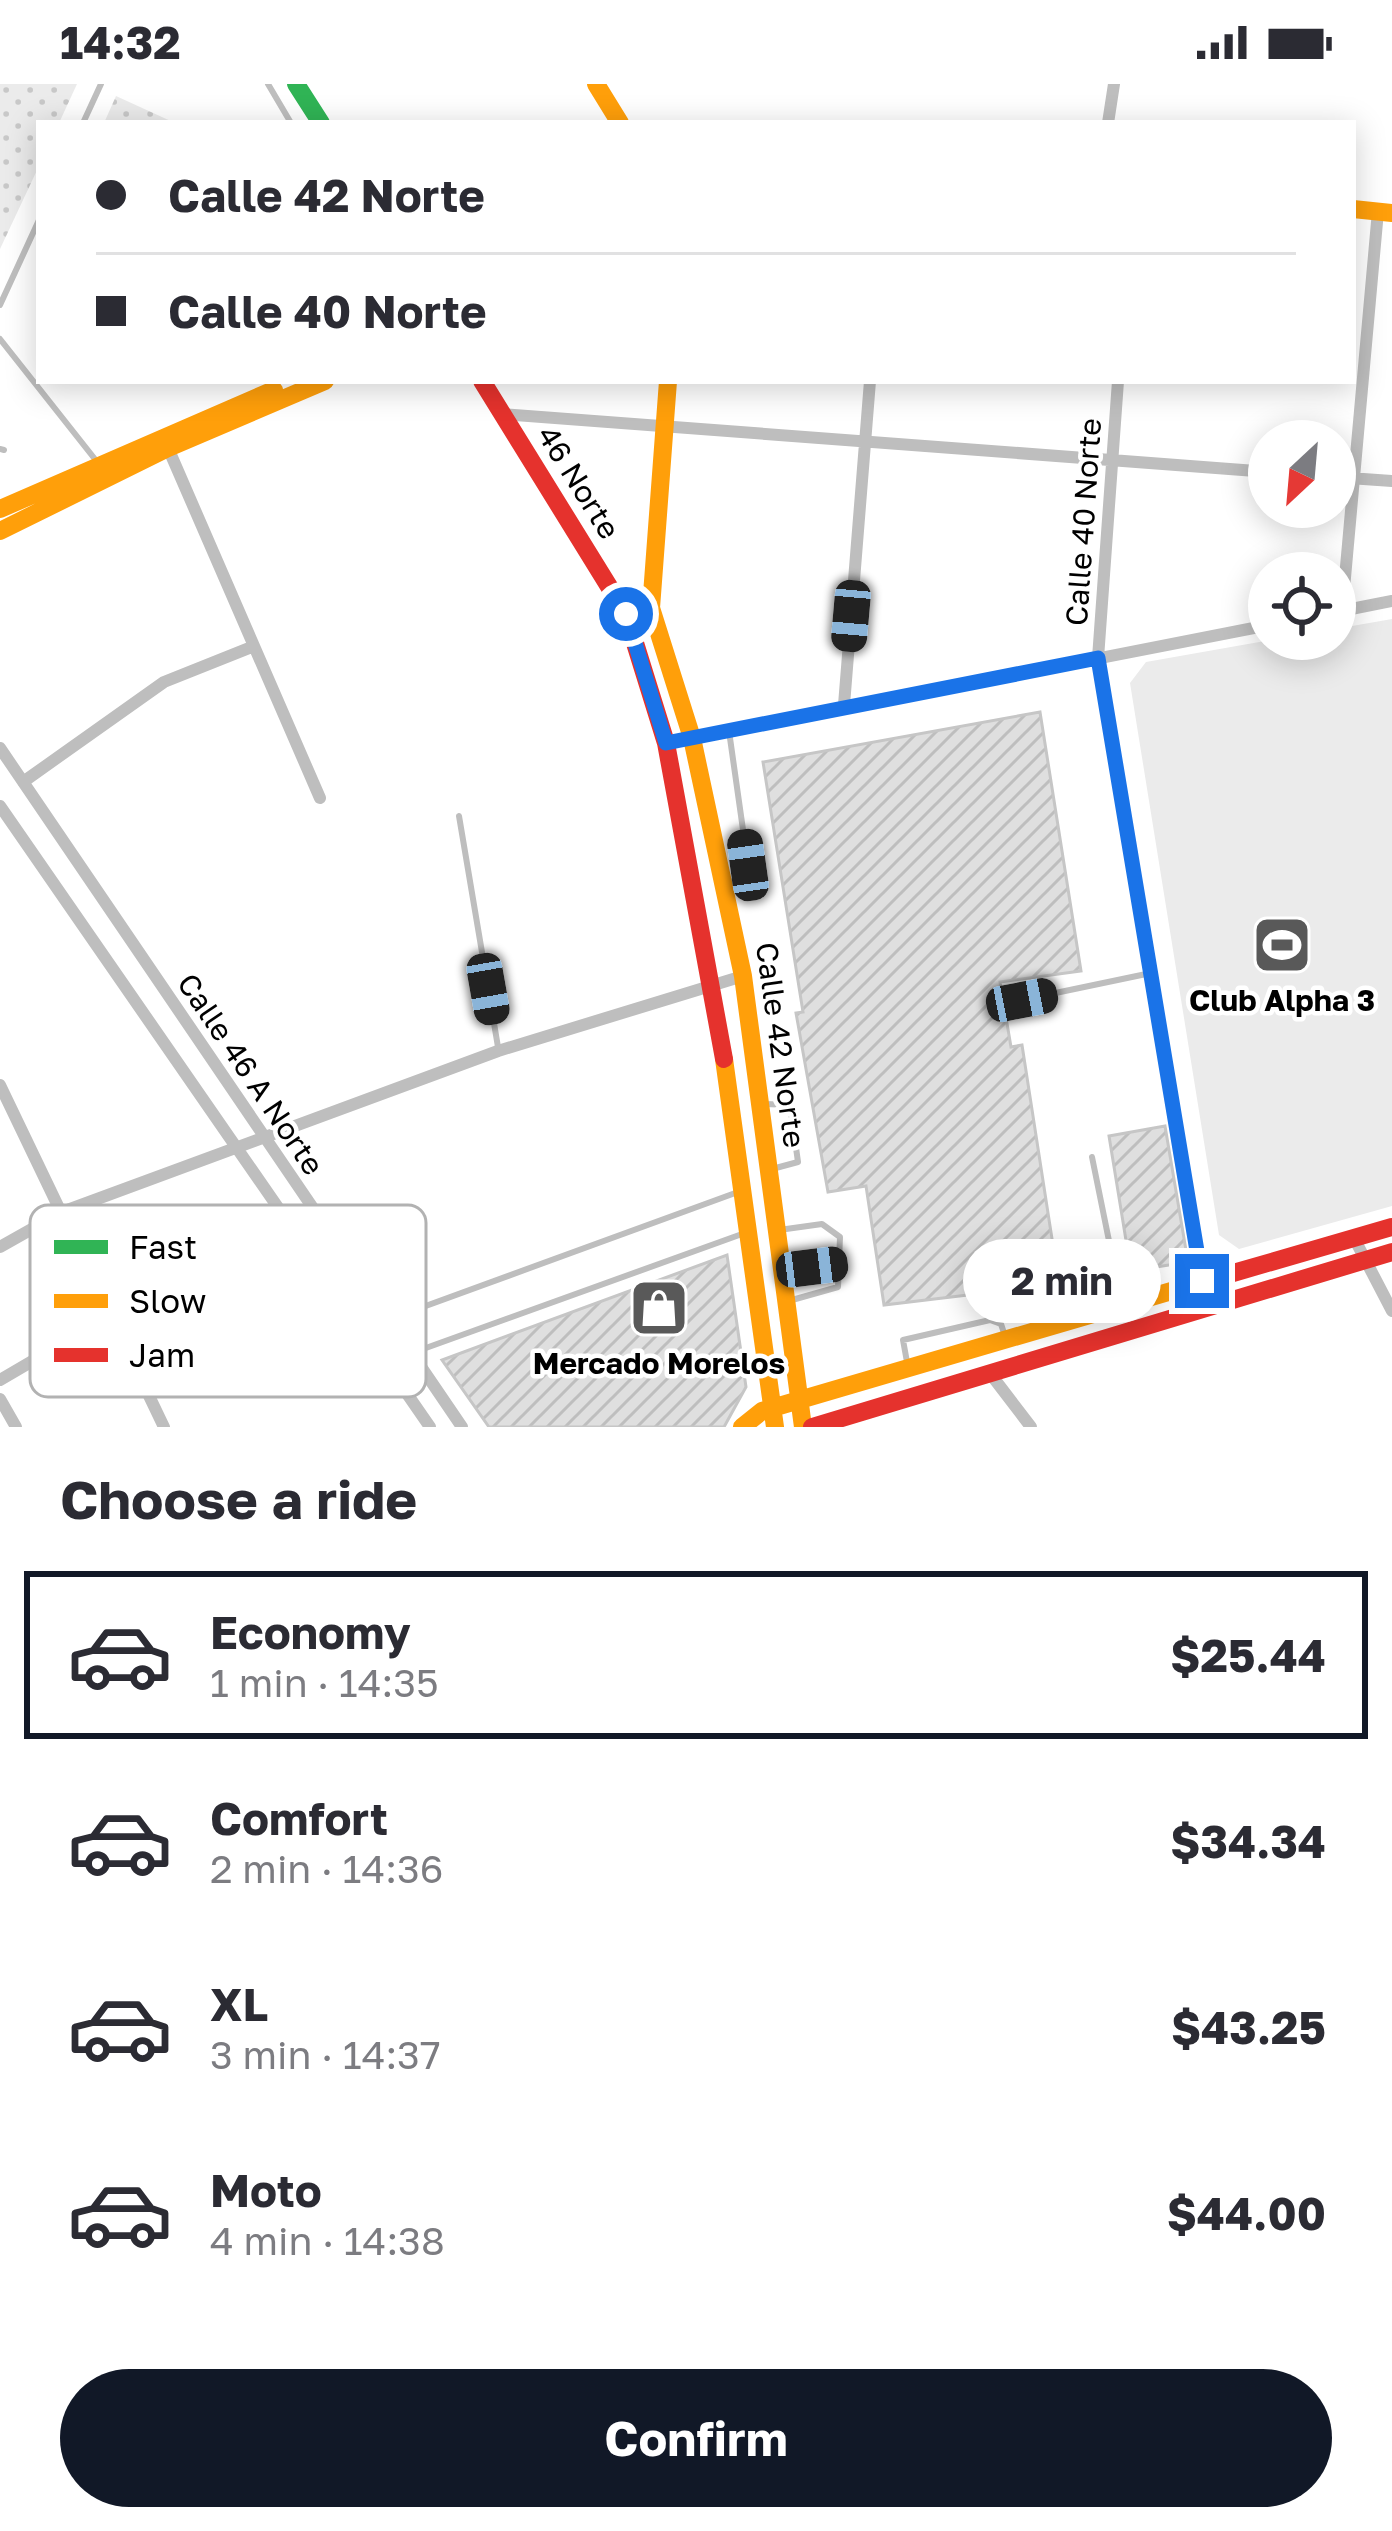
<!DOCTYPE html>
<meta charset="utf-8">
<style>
:root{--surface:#fff;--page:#f7f7f7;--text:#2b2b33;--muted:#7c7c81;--line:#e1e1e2;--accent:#111827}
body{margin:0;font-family:"Golos Text",sans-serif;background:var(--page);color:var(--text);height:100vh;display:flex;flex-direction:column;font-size:45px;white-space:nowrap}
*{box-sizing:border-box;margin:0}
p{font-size:39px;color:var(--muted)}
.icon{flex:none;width:66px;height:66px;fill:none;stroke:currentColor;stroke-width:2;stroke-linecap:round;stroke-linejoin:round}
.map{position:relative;height:1343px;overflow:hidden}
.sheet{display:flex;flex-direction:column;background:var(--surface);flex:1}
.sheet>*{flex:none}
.banner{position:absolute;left:36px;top:36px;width:1320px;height:264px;border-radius:0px;box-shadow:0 6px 30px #0003;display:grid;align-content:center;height:264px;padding:0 60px;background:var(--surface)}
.needle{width:78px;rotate:206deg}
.controls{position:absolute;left:1248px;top:336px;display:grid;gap:24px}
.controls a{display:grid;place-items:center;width:108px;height:108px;border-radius:50%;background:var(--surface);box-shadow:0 6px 30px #0003;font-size:60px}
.end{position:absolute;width:54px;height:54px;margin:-27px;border:15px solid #1a73e8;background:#fff;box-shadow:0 0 0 6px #fff}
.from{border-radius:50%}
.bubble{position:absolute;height:84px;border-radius:42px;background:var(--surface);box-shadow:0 6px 30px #0003;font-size:39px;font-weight:700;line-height:84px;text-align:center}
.car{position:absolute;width:36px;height:72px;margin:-36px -18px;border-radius:15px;box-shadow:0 0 9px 3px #0007;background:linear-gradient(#222 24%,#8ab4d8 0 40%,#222 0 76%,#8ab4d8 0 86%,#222 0)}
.banner b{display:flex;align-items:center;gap:42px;height:114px;font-size:45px}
.banner b+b{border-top:3px solid var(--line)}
.banner i{width:30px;height:30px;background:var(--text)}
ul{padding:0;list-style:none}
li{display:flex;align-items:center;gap:36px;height:168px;margin:0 24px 18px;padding:0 36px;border:6px solid transparent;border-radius:0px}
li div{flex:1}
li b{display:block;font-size:45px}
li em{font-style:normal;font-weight:700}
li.selected{border-color:var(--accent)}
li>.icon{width:108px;height:108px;stroke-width:1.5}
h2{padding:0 60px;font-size:54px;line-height:144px}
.button{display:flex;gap:24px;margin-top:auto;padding:24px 60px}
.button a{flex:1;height:138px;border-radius:72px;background:var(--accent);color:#fff;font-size:48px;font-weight:700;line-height:138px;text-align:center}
.status{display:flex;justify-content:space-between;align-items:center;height:84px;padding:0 60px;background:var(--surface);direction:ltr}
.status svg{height:33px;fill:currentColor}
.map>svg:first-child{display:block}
</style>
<div class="status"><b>14:32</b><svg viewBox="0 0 49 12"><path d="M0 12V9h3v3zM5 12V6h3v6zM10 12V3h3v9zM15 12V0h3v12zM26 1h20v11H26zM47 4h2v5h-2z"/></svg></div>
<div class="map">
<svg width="1392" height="1343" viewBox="0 0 1392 1343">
<defs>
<pattern id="park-dots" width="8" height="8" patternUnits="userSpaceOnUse" patternTransform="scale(3)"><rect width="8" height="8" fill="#ebebeb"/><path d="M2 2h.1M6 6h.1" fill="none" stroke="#c8c8c8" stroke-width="1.8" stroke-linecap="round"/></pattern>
<pattern id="building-hatch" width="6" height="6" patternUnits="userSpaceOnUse" patternTransform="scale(3)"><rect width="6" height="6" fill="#dfdfdf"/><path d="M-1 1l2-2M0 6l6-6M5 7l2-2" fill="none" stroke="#bebebe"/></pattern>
</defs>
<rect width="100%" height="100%" fill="#fff"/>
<path fill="url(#park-dots)" d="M0,0H77L59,39H39V82L0,165Z
M116,12L175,39H104Z"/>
<path fill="#ebebeb" d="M1392,535V1122L1239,1165L1219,1151L1130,599L1146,578L1276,555H1335V545Z"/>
<path fill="url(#building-hatch)" stroke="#c6c6c6" stroke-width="3" d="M1040,628L1081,887L1000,898L1011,963L1022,961L1059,1200L884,1221L866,1102L828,1108L796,929L803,928L763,678Z
M1165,1042L1188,1178L1131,1187L1109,1052Z
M727,1171L746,1303L724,1343H489L442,1276Z"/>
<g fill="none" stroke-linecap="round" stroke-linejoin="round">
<path stroke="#bebebe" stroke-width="6" d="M268,0L291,39
M83,39L101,0
M0,221L39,136
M0,255L98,379
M0,365L4,366
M459,732L498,963
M728,799L744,793L748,781L729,647
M1022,916L1151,889
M765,1020L790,1021L798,1078L772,1085
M1092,1073L1121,1216
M779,1146L822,1140L840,1153L838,1203L792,1216
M786,1185L842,1179
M390,1235L738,1108
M412,1269L742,1150
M907,1278L903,1256L990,1236L1001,1240L1005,1252"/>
<path stroke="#bebebe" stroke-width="12" d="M1108,39L1114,0
M1118,297L1098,574L1207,1222
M502,330L1269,388
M165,357L320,714
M1335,393L1392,397
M1342,527L1378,127
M1336,528L1392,517
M844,621L870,297
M666,659L1269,541
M0,664L462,1343
M23,698L164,598L254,562
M0,722L430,1343
M0,1001L164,1343
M1354,1154L1392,1227
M0,1163L62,1128L498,967L743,892
M989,1288L1031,1343
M0,1296L111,1231
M0,1315L16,1343"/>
<path stroke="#30b455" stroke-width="18" d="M296,0L321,39"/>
<path stroke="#ff9f0a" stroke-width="18" d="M596,0L620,39
M1353,125L1392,129
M668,297L651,524L692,654L743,892L803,1343
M0,425L274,306
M0,447L168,364L325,297
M724,975L775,1343
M742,1343L762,1327L1209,1196"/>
<path stroke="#e5322d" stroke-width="18" d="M482,297L626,530L666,659L724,975
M1209,1196L1392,1143
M812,1343L1392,1168"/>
</g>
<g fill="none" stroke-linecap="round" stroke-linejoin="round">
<path stroke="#1a73e8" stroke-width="15" d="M626,530L666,659L1098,574L1202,1197"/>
</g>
<defs>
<symbol id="stadium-square" viewBox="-11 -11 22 22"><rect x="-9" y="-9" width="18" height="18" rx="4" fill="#595959" stroke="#fff"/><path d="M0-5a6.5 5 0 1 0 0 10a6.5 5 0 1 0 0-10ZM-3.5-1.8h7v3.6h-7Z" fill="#fff"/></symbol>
<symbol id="shop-square" viewBox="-11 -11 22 22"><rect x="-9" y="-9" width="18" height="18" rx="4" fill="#595959" stroke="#fff"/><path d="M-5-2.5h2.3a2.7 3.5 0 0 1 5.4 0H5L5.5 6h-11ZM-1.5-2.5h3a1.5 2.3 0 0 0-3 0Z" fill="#fff"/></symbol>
</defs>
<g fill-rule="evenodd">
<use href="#stadium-square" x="1249" y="828" width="66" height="66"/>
<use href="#shop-square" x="626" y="1191" width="66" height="66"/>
</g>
<g text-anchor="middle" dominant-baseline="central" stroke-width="9" stroke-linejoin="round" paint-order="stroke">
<g font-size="30" fill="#000" stroke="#fff">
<text transform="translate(579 398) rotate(58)">46 Norte</text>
<text transform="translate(1083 438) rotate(-86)">Calle 40 Norte</text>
<text transform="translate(781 961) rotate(82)">Calle 42 Norte</text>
<text transform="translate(251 990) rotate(56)">Calle 46 A Norte</text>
</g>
<g font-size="30" font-weight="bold" fill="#000" stroke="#fff">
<text x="1282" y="916">Club Alpha 3</text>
<text x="659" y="1279">Mercado Morelos</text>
</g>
</g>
<rect x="30" y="1121" width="396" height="192" rx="18" fill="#fff" stroke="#b2b2b2" stroke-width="3"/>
<rect x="54" y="1156" width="54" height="14" fill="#30b455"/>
<rect x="54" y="1210" width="54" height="14" fill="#ff9f0a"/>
<rect x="54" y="1264" width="54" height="14" fill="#e5322d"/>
<g font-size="33" fill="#000">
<text x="129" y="1175">Fast</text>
<text x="129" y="1229">Slow</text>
<text x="129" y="1283">Jam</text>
</g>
</svg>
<div class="controls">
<a><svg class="needle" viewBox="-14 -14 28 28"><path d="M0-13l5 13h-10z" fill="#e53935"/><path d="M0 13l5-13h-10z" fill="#7c7c81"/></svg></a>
<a><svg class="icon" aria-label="locate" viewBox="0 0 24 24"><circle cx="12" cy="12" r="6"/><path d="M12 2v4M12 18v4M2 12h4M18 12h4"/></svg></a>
</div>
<i class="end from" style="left:626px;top:530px"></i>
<i class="end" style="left:1202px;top:1197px"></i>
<div class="bubble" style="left:963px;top:1155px;width:198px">2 min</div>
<i class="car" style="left:851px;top:532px;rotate:185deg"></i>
<i class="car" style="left:748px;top:781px;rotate:352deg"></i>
<i class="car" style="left:488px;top:905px;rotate:170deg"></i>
<i class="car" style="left:1022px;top:916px;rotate:79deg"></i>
<i class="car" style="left:812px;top:1183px;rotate:83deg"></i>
<div class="banner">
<b><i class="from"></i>Calle 42 Norte</b>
<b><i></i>Calle 40 Norte</b>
</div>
</div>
<section class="sheet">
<h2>Choose a ride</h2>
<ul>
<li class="selected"><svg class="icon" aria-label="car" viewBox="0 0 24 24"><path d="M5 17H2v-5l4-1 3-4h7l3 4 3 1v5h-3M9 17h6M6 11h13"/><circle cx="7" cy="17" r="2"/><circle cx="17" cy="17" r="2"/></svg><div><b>Economy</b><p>1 min · 14:35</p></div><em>$25.44</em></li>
<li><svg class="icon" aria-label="car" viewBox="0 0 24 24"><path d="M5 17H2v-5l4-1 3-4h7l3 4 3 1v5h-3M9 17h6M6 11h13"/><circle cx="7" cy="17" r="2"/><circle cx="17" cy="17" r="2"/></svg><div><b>Comfort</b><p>2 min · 14:36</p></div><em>$34.34</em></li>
<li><svg class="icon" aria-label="car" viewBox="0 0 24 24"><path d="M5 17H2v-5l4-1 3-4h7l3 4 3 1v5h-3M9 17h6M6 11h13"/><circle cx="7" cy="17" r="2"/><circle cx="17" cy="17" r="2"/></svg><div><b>XL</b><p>3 min · 14:37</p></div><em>$43.25</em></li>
<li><svg class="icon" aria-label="car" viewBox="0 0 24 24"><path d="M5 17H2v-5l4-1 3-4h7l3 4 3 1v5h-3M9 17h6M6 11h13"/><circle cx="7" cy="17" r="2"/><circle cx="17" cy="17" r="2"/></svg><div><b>Moto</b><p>4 min · 14:38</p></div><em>$44.00</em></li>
</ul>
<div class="button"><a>Confirm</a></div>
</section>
